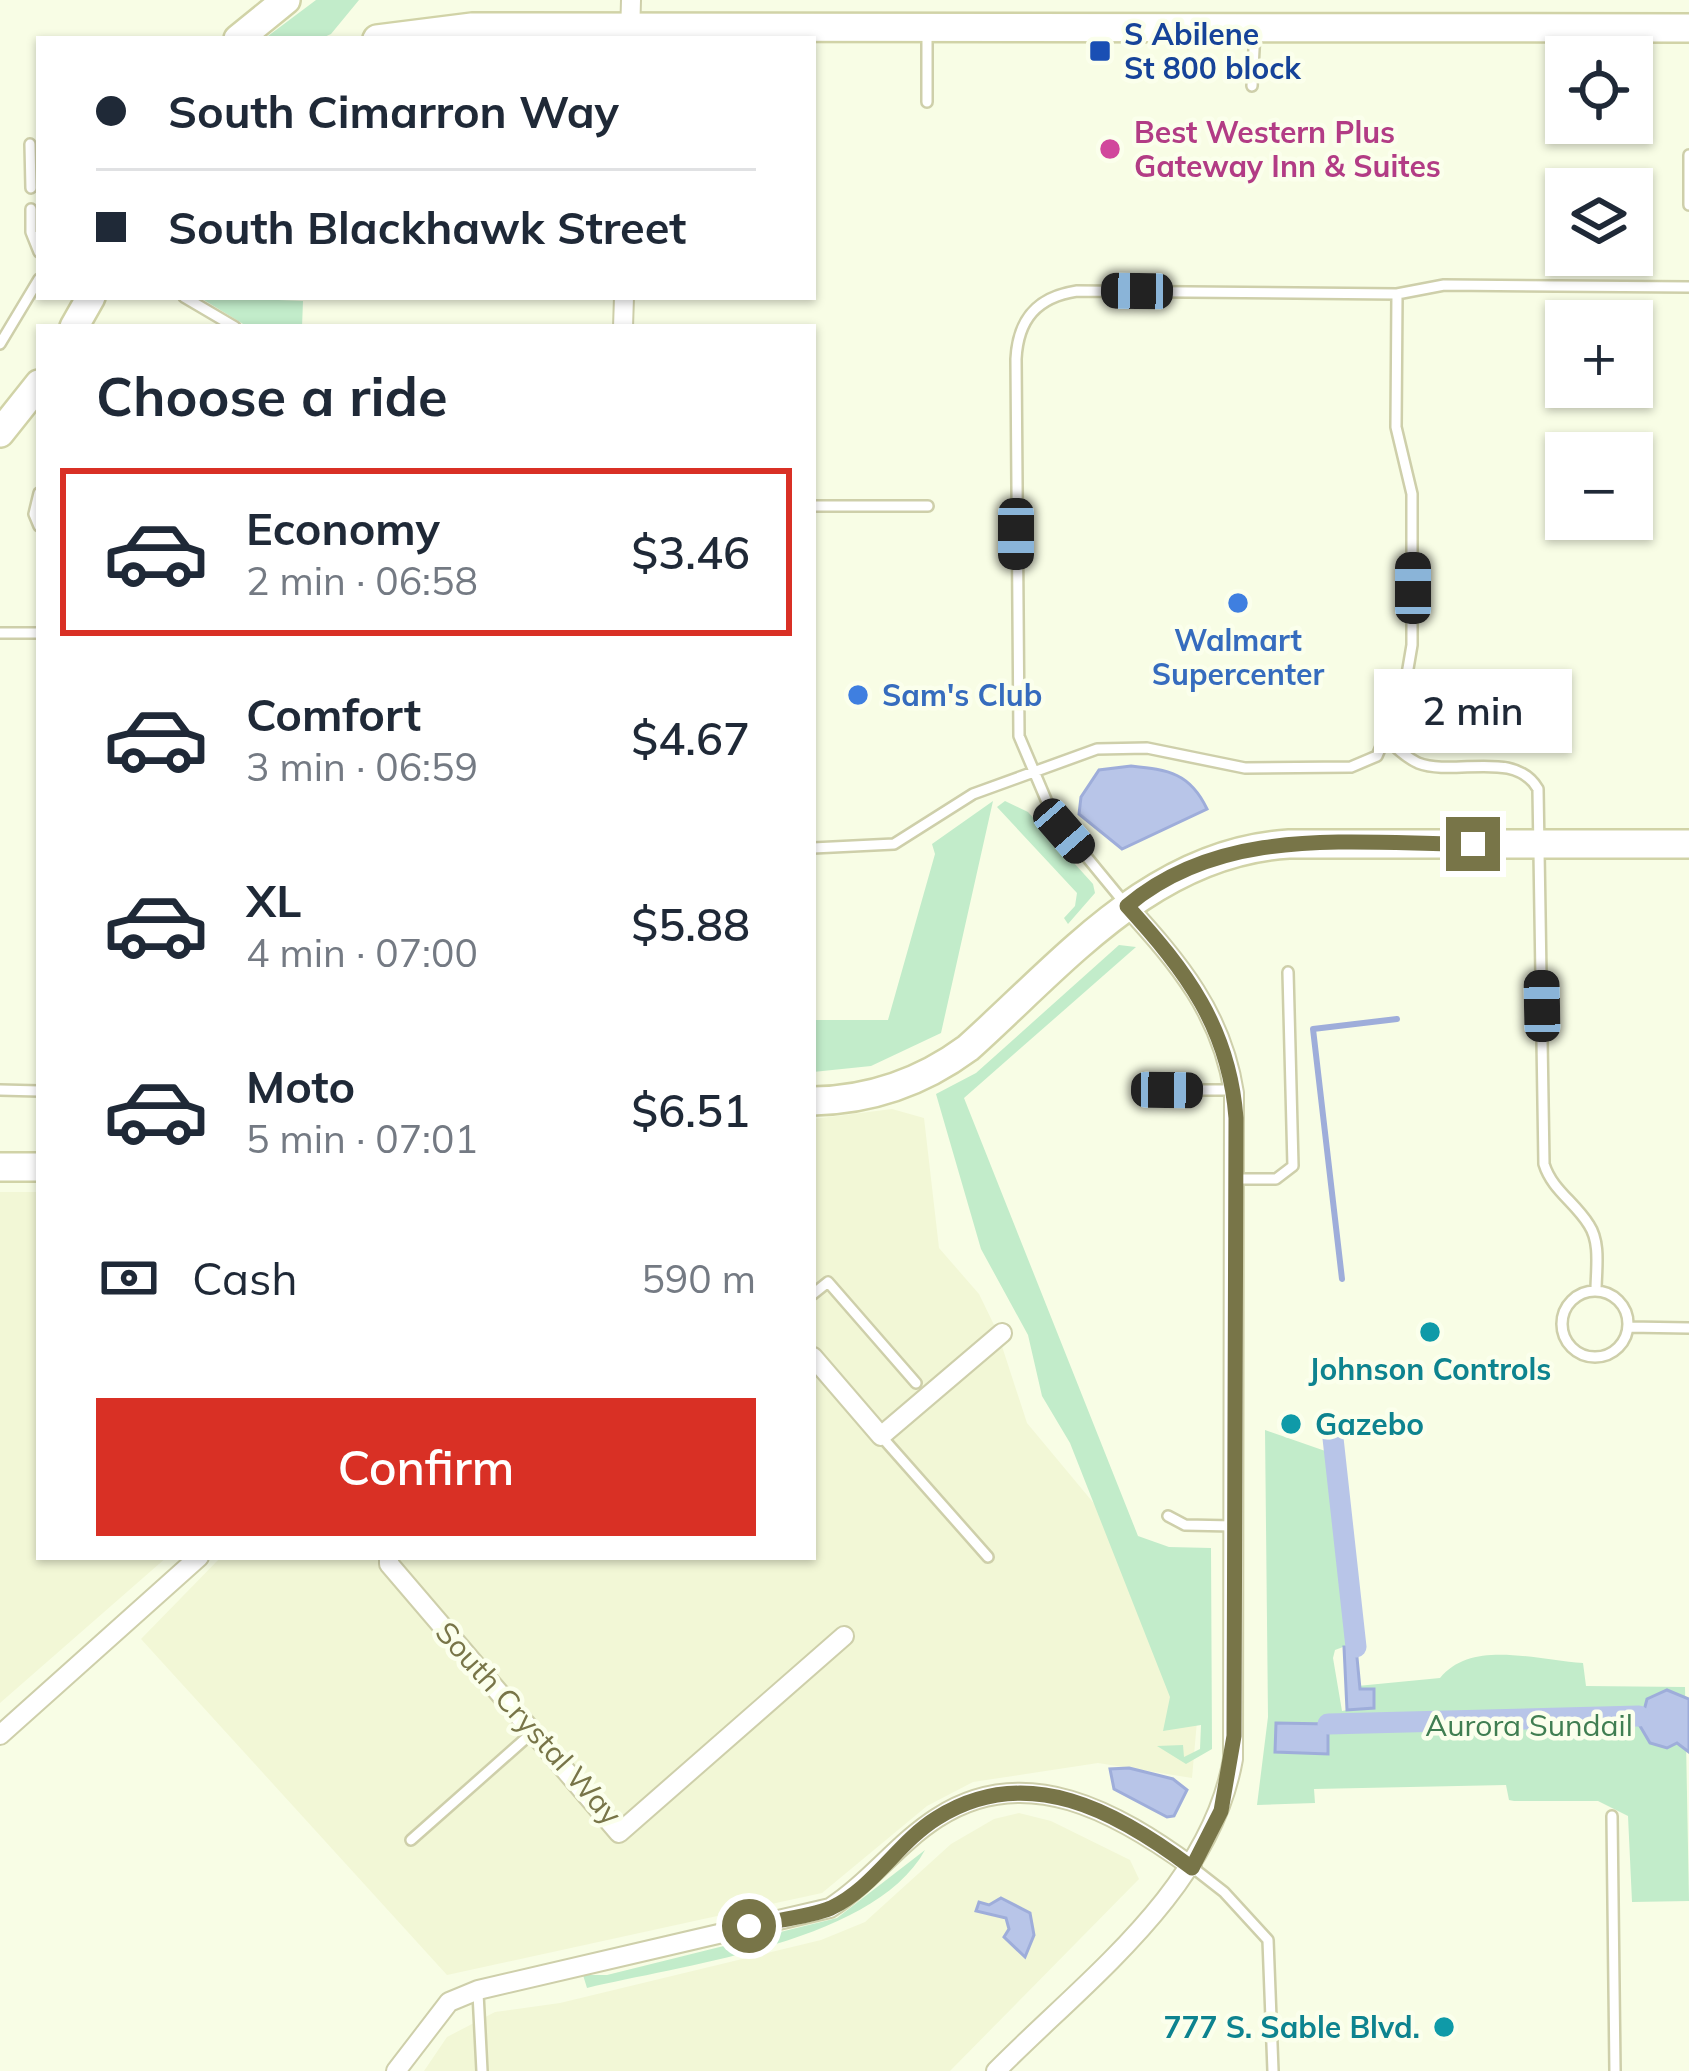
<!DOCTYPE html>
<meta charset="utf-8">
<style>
:root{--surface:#fff;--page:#f2f2f3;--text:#1f2937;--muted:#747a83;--line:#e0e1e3;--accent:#d93025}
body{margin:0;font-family:Mulish,sans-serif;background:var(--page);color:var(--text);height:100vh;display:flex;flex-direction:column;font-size:45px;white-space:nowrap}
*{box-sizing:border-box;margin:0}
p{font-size:39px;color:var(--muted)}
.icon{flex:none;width:66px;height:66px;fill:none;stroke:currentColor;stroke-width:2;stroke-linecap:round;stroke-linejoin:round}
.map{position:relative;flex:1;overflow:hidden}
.panel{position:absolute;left:36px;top:324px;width:780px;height:1236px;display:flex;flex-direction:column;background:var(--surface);border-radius:0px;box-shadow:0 3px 9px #0004}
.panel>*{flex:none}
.hud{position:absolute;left:36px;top:36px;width:780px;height:264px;border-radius:0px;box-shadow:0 3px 9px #0004;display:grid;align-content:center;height:264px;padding:0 60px;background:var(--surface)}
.buttons{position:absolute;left:1545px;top:36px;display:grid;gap:24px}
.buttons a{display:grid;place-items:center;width:108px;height:108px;border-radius:0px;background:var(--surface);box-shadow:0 3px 9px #0004;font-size:60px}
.end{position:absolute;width:54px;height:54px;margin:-27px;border:15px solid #787548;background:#fff;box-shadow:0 0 0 6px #fff}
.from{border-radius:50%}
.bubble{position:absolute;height:84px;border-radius:0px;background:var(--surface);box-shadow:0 3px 9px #0004;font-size:39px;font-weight:600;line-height:84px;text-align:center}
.car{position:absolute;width:36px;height:72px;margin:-36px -18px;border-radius:15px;box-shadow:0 0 9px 3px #0007;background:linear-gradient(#222 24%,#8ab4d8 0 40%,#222 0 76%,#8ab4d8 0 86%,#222 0)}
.hud b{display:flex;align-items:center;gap:42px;height:114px;font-size:45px}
.hud b+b{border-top:3px solid var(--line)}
.hud i{width:30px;height:30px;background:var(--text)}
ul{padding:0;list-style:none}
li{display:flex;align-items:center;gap:36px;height:168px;margin:0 24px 18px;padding:0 36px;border:6px solid transparent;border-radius:0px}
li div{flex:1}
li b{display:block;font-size:45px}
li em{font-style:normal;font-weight:600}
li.current{border-color:var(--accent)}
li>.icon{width:108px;height:108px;stroke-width:1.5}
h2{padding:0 60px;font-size:54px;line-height:144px}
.pay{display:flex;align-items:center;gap:30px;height:132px;padding:0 60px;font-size:45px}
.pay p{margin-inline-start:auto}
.cta{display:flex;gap:24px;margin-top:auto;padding:24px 60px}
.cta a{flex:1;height:138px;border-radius:0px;background:var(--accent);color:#fff;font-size:48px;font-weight:600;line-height:138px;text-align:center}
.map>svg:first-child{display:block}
</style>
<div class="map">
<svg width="1689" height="2071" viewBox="0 0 1689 2071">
<rect width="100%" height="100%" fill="#f8fde5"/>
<path fill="#f2f7d6" d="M892,1109L924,1118L939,1248L979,1294L997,1331L1027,1423L1136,1554L1197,1721L1192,1778L1098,1763L973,1782L927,1806L822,1893L447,1975L141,1639L221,1557H813V1119Z
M0,1192H39V1557H167L0,1703Z
M1019,1813L1051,1821L1130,1860L1139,1879L950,2071H424L447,2037L495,2012L560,2003L821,1940L865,1922L951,1844L994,1819Z"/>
<path fill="#c2ecca" d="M316,0H359L331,34L320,39H264Z
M199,297L303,301L302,327H248Z
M993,801L941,1033L871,1066L813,1072V1020H888L935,854L932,844Z
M1005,801L1028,812L1093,884L1095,893L1068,924L1064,918L1075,906L1077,893L997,807Z
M1119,945L1136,947L964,1098L1138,1536L1169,1547L1211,1548L1212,1749L1186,1764L1157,1746L1183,1745L1184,1757L1200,1749L1201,1725L1163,1731L1170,1697L1070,1443L1042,1396L1028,1335L981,1249L936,1094L976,1073Z
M1265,1430L1331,1453L1351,1644L1335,1650L1333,1658L1342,1711L1347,1710V1687L1440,1678C1472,1639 1534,1660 1583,1663L1586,1686L1685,1687L1689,1901L1632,1902L1628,1816L1598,1801H1514L1509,1800L1506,1785L1314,1789L1315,1803L1257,1805L1268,1717Z
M925,1850C875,1942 683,1965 587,1988L583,1975H607L837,1918Z"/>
<path fill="#b8c5e8" stroke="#9eadda" stroke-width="3" d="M1131,766C1169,770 1190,773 1207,809L1122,849L1079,814L1081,797L1099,770Z
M1344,1647H1356L1360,1689H1374V1708L1347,1710Z
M1667,1690L1689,1699V1752L1677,1743L1667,1748L1650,1743L1640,1726L1647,1699Z
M1276,1723L1328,1724V1754L1275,1752Z
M1129,1768L1173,1779L1187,1790L1174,1816L1167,1817L1114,1789L1110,1769Z
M1001,1898L1030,1913L1034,1935L1025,1957L1004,1937L1009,1929L1006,1918L976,1911L979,1902L989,1905Z"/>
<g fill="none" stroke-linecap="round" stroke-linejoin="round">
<path stroke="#9eadda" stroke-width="6" d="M1342,1279L1313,1029L1397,1019"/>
<path stroke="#b8c5e8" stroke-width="21" d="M1332,1429L1356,1647
M1328,1724L1639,1716"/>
<defs>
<path id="lane" d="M927,32V102
M1252,86L1255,31
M30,144L31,188
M1689,155V205
M31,209V232L39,252
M184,297L235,327
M0,344L39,279
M39,493L34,514L39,526
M813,506H928
M0,633H39
M1387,739C1396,748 1407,758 1418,763C1455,777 1515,749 1538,789L1544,1164C1552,1190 1575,1202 1589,1225C1601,1243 1596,1270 1596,1291
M813,848L894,844L973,794L1097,749L1147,748L1245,768L1351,767L1377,756L1404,692L1412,645V494L1396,427L1397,294
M1127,906L1053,816L1019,736L1016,359C1018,319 1037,297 1077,291L1397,294L1444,285L1689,287
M0,1090L39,1091
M1167,1090H1234
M1236,1179H1276L1293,1166L1288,972
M1562 1324a33 33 0 1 1 66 0a33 33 0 1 1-66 0Z
M813,1294L828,1282L916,1383
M1628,1327L1689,1328
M881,1436L988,1557
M1168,1516L1185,1525L1233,1526
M1612,1816L1615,2071
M411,1840L533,1732
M1192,1867L1224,1892L1268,1940L1273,2071
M478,1993L482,2071"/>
<path id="street" d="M630,37L631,0
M623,327L624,297
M813,1357L881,1436L1002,1333
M389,1557V1564L619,1833L844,1636
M0,1735L199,1557
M396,2071L449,2002L478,1990L830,1908C869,1883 898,1843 937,1818C1026,1760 1118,1813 1192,1867
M996,2071C1086,1980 1210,1890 1233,1759L1234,1093C1222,1014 1179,963 1127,906"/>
<path id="secondary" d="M238,39L286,0
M377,39L472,27L1689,28
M74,327L91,297
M0,433L39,384
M813,1101C871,1100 922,1082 968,1048C1064,962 1153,852 1289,844H1689
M0,1167H39"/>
</defs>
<use href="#lane" stroke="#cecfaa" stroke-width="14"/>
<use href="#street" stroke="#cecfaa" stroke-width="22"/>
<use href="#secondary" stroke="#d1d3a7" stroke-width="32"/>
<use href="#lane" stroke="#fff" stroke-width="9"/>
<use href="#street" stroke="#fff" stroke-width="18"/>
<use href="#secondary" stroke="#fff" stroke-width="27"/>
</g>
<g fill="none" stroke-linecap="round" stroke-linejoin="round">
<path stroke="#787548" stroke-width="15" d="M749,1926C774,1920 807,1918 831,1908C874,1888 898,1842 937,1818C1027,1761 1118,1812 1192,1868L1221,1811L1234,1736L1236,1118C1229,1027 1186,971 1127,906C1224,824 1355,844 1473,844"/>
</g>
<rect fill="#1a4fb4" stroke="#fbffec" stroke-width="4.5" x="1088" y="39" width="24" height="24" rx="6"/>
<circle fill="#d1479c" stroke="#fbffec" stroke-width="4.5" cx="1110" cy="149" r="12"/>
<g fill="#3f7fe0" stroke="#fbffec" stroke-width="4.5">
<circle cx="1238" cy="603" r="12"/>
<circle cx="858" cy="695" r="12"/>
</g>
<g fill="#0f9aa8" stroke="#fbffec" stroke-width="4.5">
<circle cx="1430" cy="1332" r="12"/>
<circle cx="1291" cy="1424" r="12"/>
<circle cx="1444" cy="2027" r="12"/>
</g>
<g text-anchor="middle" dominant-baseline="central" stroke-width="9" stroke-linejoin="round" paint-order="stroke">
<g font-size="30" font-weight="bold" fill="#164399" stroke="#fbffec" text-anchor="start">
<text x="1124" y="34">S Abilene<tspan x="1124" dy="34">St 800 block</tspan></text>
</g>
<g font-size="30" font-weight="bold" fill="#b23c85" stroke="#fbffec" text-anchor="start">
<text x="1134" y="132">Best Western Plus<tspan x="1134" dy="34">Gateway Inn &amp; Suites</tspan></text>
</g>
<g font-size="30" font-weight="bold" fill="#366cbe" stroke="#fbffec">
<text x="1238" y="640">Walmart<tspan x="1238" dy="34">Supercenter</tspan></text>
<text x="882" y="695" text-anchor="start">Sam's Club</text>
</g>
<g font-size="30" font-weight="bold" fill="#0d838f" stroke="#fbffec">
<text x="1430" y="1369">Johnson Controls</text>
<text x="1315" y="1424" text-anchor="start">Gazebo</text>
<text x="1420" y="2027" text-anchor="end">777 S. Sable Blvd.</text>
</g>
<g font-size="30" fill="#787548" stroke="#fbffec">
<text transform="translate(529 1723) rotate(48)">South Crystal Way</text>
</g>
<g font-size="30" fill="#407e52" stroke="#fbffec">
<text x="1529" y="1725">Aurora Sundail</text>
</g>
</g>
</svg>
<div class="buttons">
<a><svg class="icon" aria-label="locate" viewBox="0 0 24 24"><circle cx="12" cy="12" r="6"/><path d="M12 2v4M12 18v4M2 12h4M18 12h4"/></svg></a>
<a><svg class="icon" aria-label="layers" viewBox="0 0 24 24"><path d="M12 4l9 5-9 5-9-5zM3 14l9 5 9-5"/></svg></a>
<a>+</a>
<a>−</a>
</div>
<i class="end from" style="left:749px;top:1926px"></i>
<i class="end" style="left:1473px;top:844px"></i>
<div class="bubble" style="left:1374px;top:669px;width:198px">2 min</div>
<i class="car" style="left:1137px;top:291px;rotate:271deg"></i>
<i class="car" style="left:1016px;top:534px;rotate:180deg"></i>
<i class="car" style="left:1413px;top:588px;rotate:0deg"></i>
<i class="car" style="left:1064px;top:831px;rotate:139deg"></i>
<i class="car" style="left:1542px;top:1006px;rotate:359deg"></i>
<i class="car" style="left:1167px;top:1090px;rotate:91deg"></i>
<div class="hud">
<b><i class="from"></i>South Cimarron Way</b>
<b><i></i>South Blackhawk Street</b>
</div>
<section class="panel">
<h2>Choose a ride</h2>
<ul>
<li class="current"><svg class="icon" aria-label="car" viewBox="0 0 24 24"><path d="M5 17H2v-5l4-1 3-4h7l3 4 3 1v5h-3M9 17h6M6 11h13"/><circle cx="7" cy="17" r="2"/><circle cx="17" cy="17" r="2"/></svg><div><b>Economy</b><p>2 min · 06:58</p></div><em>$3.46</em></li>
<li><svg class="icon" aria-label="car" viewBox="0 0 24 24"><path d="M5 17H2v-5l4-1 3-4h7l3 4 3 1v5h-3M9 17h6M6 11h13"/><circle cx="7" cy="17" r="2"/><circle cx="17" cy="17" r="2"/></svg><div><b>Comfort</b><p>3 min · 06:59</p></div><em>$4.67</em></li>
<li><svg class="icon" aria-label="car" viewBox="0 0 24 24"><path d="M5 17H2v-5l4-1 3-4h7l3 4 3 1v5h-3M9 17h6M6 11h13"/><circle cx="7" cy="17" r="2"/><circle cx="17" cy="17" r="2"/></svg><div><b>XL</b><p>4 min · 07:00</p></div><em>$5.88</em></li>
<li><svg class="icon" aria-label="car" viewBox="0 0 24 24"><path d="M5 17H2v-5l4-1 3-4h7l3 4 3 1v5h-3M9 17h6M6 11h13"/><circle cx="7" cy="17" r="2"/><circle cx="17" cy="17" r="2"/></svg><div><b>Moto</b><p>5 min · 07:01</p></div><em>$6.51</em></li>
</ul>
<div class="pay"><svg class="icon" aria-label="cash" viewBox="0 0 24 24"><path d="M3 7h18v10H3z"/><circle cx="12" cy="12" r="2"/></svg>Cash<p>590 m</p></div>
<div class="cta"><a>Confirm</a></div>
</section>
</div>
